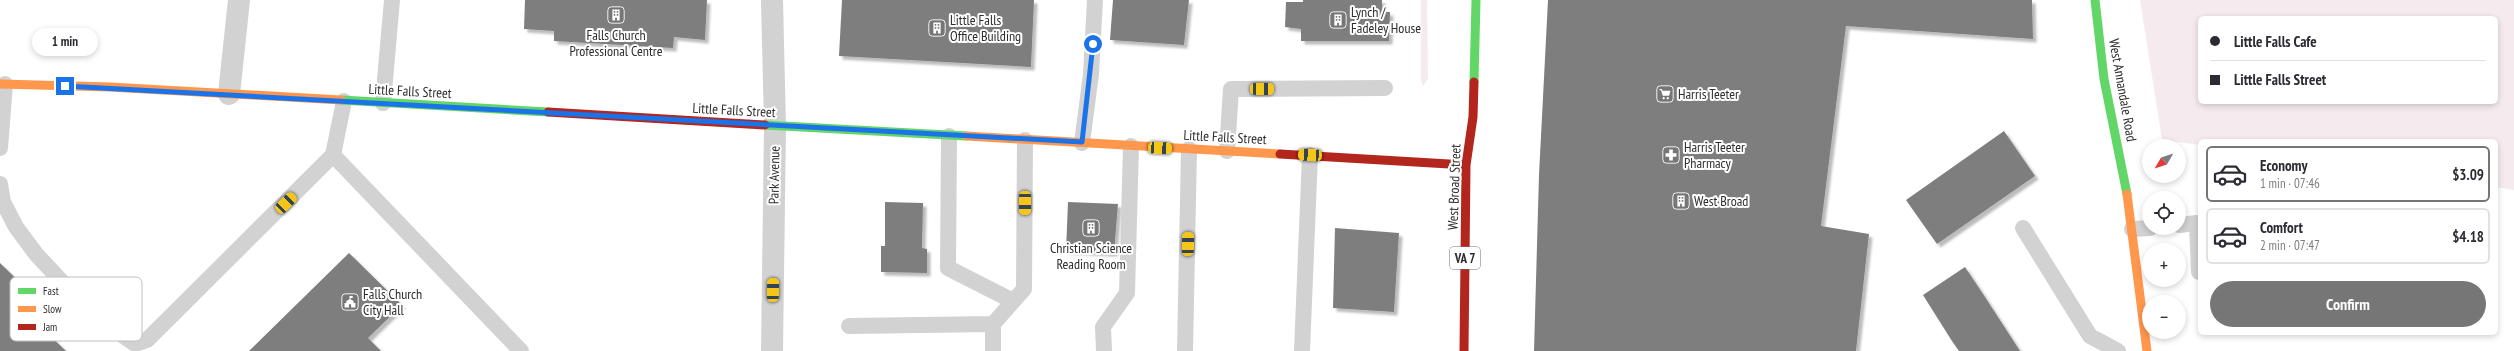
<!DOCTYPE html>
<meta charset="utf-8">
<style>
:root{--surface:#fff;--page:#f7f7f7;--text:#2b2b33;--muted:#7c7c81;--line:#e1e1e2;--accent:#767676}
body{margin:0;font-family:"PT Sans Narrow",sans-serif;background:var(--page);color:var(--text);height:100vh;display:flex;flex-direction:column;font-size:15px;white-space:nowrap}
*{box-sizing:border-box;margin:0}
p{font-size:13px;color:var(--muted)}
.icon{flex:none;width:22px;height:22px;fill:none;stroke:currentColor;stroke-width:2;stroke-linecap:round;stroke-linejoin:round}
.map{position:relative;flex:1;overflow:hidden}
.details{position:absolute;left:2198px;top:139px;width:300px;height:196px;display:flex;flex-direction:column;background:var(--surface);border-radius:6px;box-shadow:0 2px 6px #0003}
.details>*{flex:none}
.banner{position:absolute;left:2198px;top:16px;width:300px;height:88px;border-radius:6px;box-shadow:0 2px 6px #0003;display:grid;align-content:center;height:88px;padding:0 12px;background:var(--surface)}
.needle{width:26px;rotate:231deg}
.controls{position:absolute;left:2142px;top:139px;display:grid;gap:8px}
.controls a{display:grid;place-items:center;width:44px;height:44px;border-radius:50%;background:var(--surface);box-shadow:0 2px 6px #0003;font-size:20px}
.end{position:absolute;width:18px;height:18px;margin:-9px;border:5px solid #1a73e8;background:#fff;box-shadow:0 0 0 2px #fff}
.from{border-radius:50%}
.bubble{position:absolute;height:28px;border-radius:14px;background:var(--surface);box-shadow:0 2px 6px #0003;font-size:13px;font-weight:600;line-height:28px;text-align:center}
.car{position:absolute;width:12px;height:24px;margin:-12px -6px;border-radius:5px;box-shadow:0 0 3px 1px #0007;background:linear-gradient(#f5c518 24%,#345 0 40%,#f5c518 0 76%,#345 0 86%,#f5c518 0)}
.banner b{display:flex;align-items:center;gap:14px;height:38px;font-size:15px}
.banner b+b{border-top:1px solid var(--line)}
.banner i{width:10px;height:10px;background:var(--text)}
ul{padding:7px 0 0;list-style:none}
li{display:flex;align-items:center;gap:12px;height:56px;margin:0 8px 6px;padding:0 4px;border:2px solid var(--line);border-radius:6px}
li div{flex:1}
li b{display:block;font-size:15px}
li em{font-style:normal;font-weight:600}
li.active{border-color:var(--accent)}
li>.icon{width:36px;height:36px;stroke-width:1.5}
.cta{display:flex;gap:8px;margin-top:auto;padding:8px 12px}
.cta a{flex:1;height:46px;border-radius:24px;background:var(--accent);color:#fff;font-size:16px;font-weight:600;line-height:46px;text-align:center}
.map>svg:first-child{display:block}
</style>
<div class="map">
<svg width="2514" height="351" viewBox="0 0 2514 351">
<defs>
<filter id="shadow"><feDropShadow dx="3.5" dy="3.5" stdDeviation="1" flood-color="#0004"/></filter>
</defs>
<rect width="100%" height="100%" fill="#fff"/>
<path fill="#f5ebee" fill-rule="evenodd" d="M1421,0H1427L1428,79L1423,86L1421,81Z
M2140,0H2514V190L2496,187V141H2200V145L2162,140ZM2200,18H2496V102H2200Z"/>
<path fill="#7e7e7e" filter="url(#shadow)" d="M525,0H707L705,40L674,37L673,48L554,41V31L524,29Z
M842,0H1034L1031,67L839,56Z
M1113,0H1189L1184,45L1110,40Z
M1303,0H1382V12H1390L1389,41H1301V29L1285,27L1286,2H1303Z
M1548,0H2032L2033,39L1846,26L1821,226L1869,234L1856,351H1534L1539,175Z
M2004,131L2035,176L1937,244L1906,200Z
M885,202L923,203L922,248L927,249V273L881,272V246H885Z
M1068,202L1118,204L1114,253L1066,251Z
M1335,228L1399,233L1394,312L1333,308Z
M349,253L402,305L368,338L381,351H249Z
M0,263L31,293L19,306L66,351H0Z
M1965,267L1983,294L2020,351H1959L1952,341L1923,295Z"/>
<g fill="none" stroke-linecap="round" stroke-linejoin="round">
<path stroke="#d2d2d2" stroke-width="16" d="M383,103L392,0
M949,136L948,268L1013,301
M1082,143L1091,74L1095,0
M0,148L5,84
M1227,151L1231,89L1385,88
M333,155L521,351
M0,184L3,202L16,227L36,254L92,314L135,344L147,340L333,155L344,101
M2179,225L2197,223L2199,272
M2023,228L2090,336L2118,351
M2132,229L2150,228
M849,326L993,324
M993,351V324L1024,289L1025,140
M1104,351L1103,327L1127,293L1131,146
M1185,351L1189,149
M1302,351L1310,155"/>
<path stroke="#d2d2d2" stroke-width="22" d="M772,0L775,126L772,351
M229,94L239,0"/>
<path stroke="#63d668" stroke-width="9" d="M2095,0L2104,79L2127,194
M1474,82L1476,0
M341,100L548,112
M765,125L966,136"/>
<path stroke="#ff974d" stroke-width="9" d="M0,84L110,87L341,100
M966,136L1280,154
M2127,194L2147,351"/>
<path stroke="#b3261e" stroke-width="9" d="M548,112L765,125
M1280,154L1466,165
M1464,351L1466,165L1473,117L1474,82"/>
</g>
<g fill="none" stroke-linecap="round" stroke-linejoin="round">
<path stroke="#1a73e8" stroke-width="5" d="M65,86L1082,142L1093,44"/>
</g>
<defs>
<symbol id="building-square" viewBox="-11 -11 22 22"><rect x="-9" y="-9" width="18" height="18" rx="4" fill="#767676" stroke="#fff"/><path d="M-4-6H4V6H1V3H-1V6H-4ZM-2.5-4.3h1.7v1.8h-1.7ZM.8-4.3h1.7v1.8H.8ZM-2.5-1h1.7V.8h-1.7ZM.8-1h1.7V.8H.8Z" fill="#fff"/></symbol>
<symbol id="supermarket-square" viewBox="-11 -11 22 22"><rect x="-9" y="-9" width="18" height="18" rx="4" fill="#767676" stroke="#fff"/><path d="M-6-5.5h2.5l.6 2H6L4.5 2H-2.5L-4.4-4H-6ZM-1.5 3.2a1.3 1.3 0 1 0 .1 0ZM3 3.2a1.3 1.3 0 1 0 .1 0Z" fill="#fff"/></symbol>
<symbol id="pharmacy-square" viewBox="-11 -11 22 22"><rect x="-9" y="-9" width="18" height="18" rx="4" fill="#767676" stroke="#fff"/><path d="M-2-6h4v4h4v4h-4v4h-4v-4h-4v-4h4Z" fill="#fff"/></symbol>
<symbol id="civic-square" viewBox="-11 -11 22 22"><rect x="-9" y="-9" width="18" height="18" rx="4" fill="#767676" stroke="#fff"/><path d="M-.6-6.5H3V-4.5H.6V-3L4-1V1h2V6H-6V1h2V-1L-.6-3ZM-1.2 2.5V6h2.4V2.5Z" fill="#fff"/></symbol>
</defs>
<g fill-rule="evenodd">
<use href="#building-square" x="606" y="5" width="20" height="20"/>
<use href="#building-square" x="1328" y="10" width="20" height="20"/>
<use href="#building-square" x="927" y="18" width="20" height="20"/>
<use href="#supermarket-square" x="1655" y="84" width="20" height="20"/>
<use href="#pharmacy-square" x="1661" y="145" width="20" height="20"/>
<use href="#building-square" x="1671" y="191" width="20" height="20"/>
<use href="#building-square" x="1081" y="218" width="20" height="20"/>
<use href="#civic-square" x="340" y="292" width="20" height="20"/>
</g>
<g text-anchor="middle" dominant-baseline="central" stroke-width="4" stroke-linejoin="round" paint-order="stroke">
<rect fill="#fff" stroke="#6c6c6c" stroke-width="1" x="1450" y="247" width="30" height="22" rx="3"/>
<g font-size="13" font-weight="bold" fill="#2d2d2d">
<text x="1465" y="258">VA 7</text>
</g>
<g font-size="14" fill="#2d2d2d" stroke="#fff" text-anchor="start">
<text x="1351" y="12">Lynch /<tspan x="1351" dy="16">Fadeley House</tspan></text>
<text x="950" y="20">Little Falls<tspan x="950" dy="16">Office Building</tspan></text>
<text x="616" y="35" text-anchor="middle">Falls Church<tspan x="616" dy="16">Professional Centre</tspan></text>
<text x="1678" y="94">Harris Teeter</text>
<text x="1684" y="147">Harris Teeter<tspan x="1684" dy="16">Pharmacy</tspan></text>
<text x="1694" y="201">West Broad</text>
<text x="1091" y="248" text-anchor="middle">Christian Science<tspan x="1091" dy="16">Reading Room</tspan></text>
<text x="363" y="294">Falls Church<tspan x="363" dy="16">City Hall</tspan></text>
</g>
<g font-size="14" fill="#2d2d2d" stroke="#fff">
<text transform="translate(2123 90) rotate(80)">West Annandale Road</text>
<text transform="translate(410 91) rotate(3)">Little Falls Street</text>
<text transform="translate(734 110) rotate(3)">Little Falls Street</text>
<text transform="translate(1225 137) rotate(3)">Little Falls Street</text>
<text transform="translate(774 175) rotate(-89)">Park Avenue</text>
<text transform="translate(1454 187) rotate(-88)">West Broad Street</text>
</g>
</g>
<rect x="10" y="277" width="132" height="64" rx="6" fill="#fff" stroke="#c0c0c0" stroke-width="1"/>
<rect x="18" y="288" width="18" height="6" fill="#63d668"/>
<rect x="18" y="306" width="18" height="6" fill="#ff974d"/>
<rect x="18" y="324" width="18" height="6" fill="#b3261e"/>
<g font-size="11" fill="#2d2d2d">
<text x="43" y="295">Fast</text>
<text x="43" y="313">Slow</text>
<text x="43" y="331">Jam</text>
</g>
</svg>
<div class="controls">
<a><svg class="needle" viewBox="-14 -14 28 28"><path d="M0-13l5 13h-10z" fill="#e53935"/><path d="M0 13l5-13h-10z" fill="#7c7c81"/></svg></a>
<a><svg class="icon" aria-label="locate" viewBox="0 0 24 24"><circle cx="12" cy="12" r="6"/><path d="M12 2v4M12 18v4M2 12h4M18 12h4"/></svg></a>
<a>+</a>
<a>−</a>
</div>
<i class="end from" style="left:1093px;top:44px"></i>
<i class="end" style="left:65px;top:86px"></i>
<div class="bubble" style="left:32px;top:28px;width:66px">1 min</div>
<i class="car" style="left:1262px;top:89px;rotate:90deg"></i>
<i class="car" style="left:1160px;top:148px;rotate:93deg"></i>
<i class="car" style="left:1310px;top:155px;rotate:273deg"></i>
<i class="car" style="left:286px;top:203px;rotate:46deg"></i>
<i class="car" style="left:1025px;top:203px;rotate:180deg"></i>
<i class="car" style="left:1188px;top:244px;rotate:1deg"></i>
<i class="car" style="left:773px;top:290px;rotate:1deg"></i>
<div class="banner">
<b><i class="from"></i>Little Falls Cafe</b>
<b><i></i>Little Falls Street</b>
</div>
<section class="details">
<ul>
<li class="active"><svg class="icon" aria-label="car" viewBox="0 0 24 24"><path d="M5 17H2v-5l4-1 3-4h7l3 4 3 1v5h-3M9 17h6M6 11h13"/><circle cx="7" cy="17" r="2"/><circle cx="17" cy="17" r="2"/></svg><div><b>Economy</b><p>1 min · 07:46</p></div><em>$3.09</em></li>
<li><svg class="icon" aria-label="car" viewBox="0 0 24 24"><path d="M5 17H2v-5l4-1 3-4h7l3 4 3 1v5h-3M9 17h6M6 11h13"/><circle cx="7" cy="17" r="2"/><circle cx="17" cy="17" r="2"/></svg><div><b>Comfort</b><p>2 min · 07:47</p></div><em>$4.18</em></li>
</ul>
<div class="cta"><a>Confirm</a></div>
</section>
</div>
